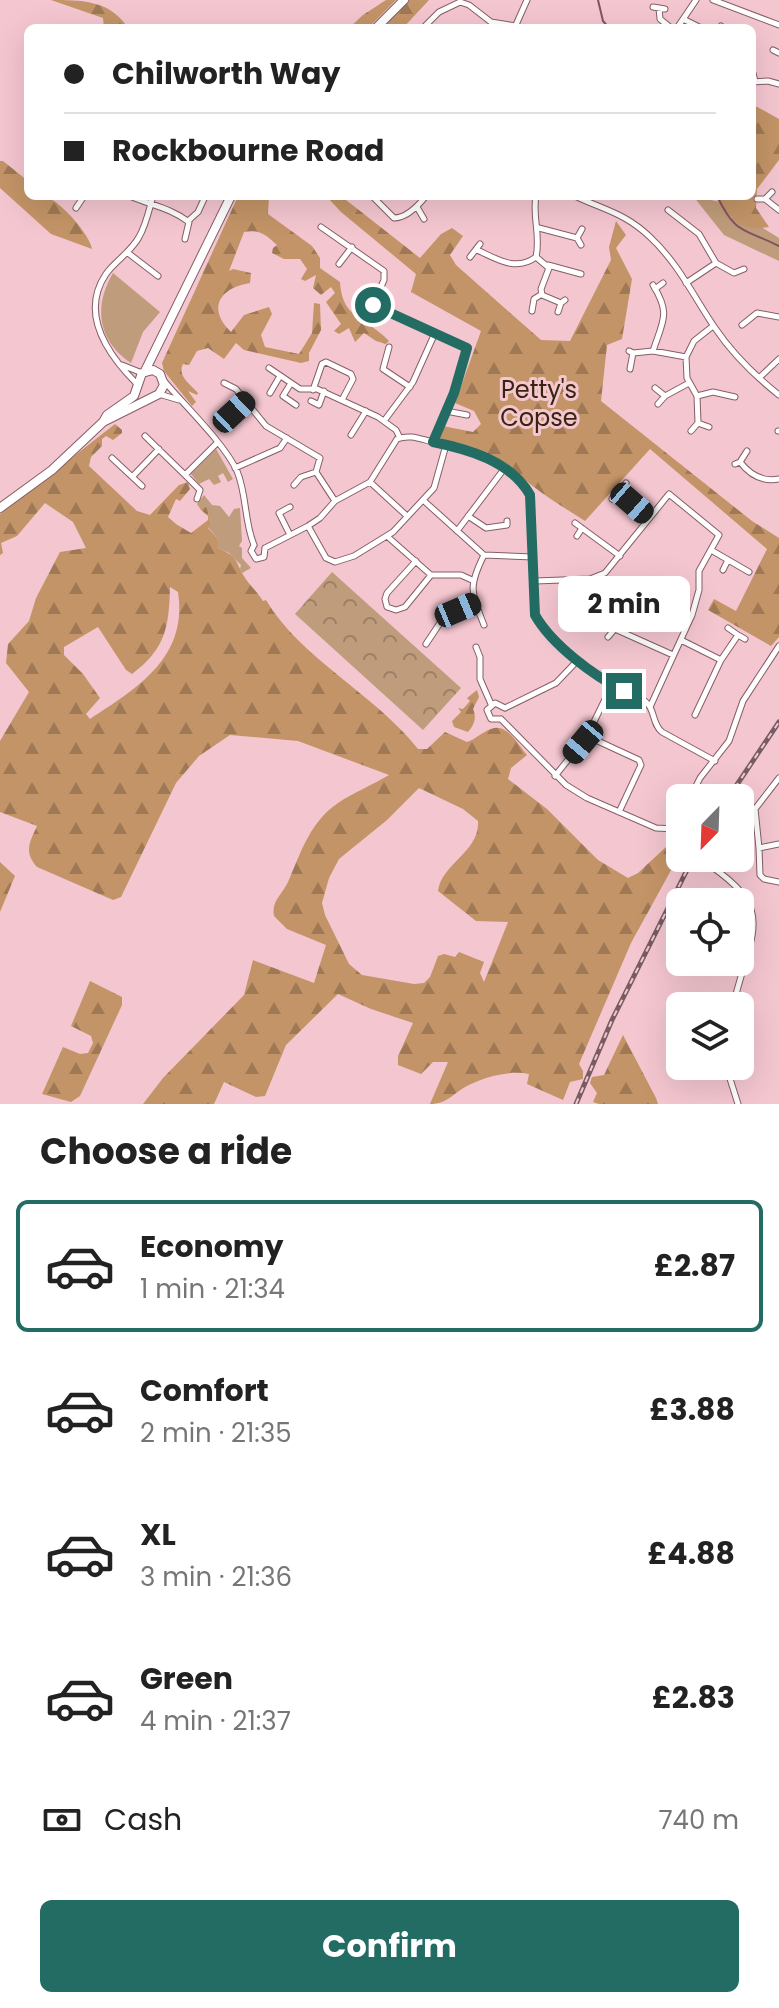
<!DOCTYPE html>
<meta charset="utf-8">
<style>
:root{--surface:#fff;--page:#f6f6f6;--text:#222;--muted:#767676;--line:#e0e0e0;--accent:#236c64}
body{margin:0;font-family:Poppins,sans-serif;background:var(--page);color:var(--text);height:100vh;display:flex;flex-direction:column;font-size:30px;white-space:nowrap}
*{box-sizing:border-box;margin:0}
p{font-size:26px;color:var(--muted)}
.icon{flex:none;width:44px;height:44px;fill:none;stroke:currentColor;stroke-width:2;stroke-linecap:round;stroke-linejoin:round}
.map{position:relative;height:1104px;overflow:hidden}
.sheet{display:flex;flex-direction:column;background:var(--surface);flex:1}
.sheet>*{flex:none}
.top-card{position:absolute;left:24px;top:24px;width:732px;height:176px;border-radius:12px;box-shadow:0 8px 32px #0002;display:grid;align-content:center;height:176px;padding:0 40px;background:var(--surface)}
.needle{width:52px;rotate:203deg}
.controls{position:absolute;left:666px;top:784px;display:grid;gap:16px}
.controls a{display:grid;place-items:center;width:88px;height:88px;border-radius:12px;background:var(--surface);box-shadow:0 8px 32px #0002;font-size:40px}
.end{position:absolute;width:36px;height:36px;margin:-18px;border:10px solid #236c64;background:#fff;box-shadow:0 0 0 4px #fff}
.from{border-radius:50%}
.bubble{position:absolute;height:56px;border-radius:12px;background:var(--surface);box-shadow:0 8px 32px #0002;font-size:26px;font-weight:700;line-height:56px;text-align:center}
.car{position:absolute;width:24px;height:48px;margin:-24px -12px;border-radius:10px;box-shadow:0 0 6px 2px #0007;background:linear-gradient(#222 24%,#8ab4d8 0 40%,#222 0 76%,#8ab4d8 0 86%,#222 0)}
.top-card b{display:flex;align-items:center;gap:28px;height:76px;font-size:30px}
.top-card b+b{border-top:2px solid var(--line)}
.top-card i{width:20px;height:20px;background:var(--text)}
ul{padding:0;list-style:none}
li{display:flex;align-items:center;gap:24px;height:132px;margin:0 16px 12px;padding:0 24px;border:4px solid transparent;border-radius:12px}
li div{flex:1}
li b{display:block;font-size:30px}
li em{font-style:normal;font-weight:700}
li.current{border-color:var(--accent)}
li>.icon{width:72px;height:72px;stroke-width:1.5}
h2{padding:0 40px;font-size:36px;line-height:96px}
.pay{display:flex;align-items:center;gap:20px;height:88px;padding:0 40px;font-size:30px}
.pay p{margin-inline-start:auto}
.button{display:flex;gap:16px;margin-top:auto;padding:16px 40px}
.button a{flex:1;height:92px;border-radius:12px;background:var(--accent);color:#fff;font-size:32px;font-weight:700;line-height:92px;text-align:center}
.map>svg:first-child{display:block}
</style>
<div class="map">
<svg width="779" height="1104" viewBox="0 0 779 1104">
<defs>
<pattern id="forest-firs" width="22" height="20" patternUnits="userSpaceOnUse" patternTransform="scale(2)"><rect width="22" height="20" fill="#c39467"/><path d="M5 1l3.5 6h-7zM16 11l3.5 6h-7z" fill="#9f7955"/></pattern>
<pattern id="park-crowns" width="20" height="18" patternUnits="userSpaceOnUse" patternTransform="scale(2)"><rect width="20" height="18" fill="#bf9c7b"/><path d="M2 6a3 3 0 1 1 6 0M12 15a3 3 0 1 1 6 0" fill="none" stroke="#9c7f65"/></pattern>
</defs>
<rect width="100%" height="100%" fill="#f4c6d0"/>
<path fill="#bf9c7b" d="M693,196L720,202L729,217L761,227L779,238V261L724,235Z
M113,273L160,312L143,332L131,363C98,341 93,307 113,273Z
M216,449L233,479L228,482L223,473L218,476L221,482L214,485L209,479L199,484L191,474Z
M204,495L212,505L220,506L229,517L234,509L240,508L242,541L239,546L242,548V558L251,568L242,573L240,569L241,565L229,553L217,547V538L208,527L211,524L207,508L201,510L197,504Z"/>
<path fill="url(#forest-firs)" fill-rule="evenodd" d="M51,0C80,0 108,0 126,25L124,28H104L103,18Z
M386,0H396L368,28H349L363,15Z
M408,0H429L403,28H380Z
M752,104L779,119V160L757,189L756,208L769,227C744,231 732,223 720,201L700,196H752Z
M3,161L28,181V196C33,196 42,195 47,197C62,203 90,235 92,249L51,234L0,188V161Z
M238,196H269L268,214L312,246L320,258V268L340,282C342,320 367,317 389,341L386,344L376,341L364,333L355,342L349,328L339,334L334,331L341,324L326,302L335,293L331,287L321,295L313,288L316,275L305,281L301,279L307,269L300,259H284L272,253L273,248L277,245C266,235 259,229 244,232L229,271L233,269L251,273L250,283C219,288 207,309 231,332L244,315L269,307L272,314L261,335L265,347L299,354L312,333L314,303L320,304L321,330L309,353V361L301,363L244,350L236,343L224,359L208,348L197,351L189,365L183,364C177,376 190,384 198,393L197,395L188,391L196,402L192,406L164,371L162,363Z
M326,196H341L420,258L441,234L452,228L463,236L450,255L456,265L541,340L570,341L611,260L609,247L616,221L626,235L616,248L632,279L622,339L607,345L601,401L752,521L779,538V637L771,646L708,610L714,599L736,611L767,549L650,449L585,521C571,512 556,503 542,493C505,466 492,447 442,440L439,436L443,426L473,432L481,424L474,411L455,403L481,331L411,292L416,274L341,212Z
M115,424L122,430V433L113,440L106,436L102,439V446L91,457L89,466L137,511L150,515L179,485L188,482L190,489L180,501L176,499L168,517L176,524L191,533L208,520V516L201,510L204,507L207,508L211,524L208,528L217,538V547C236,557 234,556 242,573C247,583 257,591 263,601L266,600C300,658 376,695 418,749H427L445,732L467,742C476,739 482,732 491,729C507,722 518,745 527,755L511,768L508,779L547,809L598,860L628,878L638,873L667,846L680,853V858H688L675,863L631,943L579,1064L583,1071V1079L570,1082L563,1100L527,1084L529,1074C509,1070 483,1077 465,1087C452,1095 446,1104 430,1104L448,1062H433L421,1074L398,1065V1056L413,1023L371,1009L338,994L286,1045L265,1096L256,1097L224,1082L214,1104H143L163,1078L244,995L253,960L314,983L326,945L287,929L274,916C271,901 282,895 288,882C301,852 310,822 338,803C354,792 373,785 389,775L298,741L230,735L199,756L176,783L121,897L113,900L37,867C24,852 29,843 37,826L0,812V741L29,692L6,663L8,644L29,621L36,598L60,552L86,548L73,522L45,503L17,536L1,543L3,553L0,555V514ZM170,587L178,592C188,658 137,688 90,719L86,714L100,698L83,674L64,655V647L98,627L126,670L132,674C166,649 169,626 170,587ZM419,788L463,809L478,821C480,852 442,863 438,891L476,921L508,922L484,982L480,973L484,962L459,952L455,957L444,954L438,956L430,977L424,983L414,984L362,975L349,964L325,915L322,903L329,878L339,859L387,820Z
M477,690L479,697L473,709C477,718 474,725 468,732L454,727L452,721L461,712L458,708L463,709L470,701L467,698Z
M0,862L15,876L0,912Z
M90,981L122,997V1005L80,1096L71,1102L42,1094L63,1047L80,1054L88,1053L93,1043L91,1036L71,1026Z
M623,1035L656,1098L658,1104H599L593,1102L597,1093L590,1083L592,1077L604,1075Z"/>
<path fill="url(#park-crowns)" d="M332,572L461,688L423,730L295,614Z"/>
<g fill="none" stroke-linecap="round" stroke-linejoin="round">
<path stroke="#84535e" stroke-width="2" d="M598,0L603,21L609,28
M717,196C736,235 743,228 779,246"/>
<defs>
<path id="minor" d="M713,0L779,25
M653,7L665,9
M659,8L660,19L671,28
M683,19L701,28
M515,27L527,0
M423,28L439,12L460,2L469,5L491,22L516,26
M677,28L696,0
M720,28L721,26
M773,50L779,53
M753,73L755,81
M752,82L768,81L779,84
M130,196C150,205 171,208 189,222L185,239
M372,196L394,218C407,218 418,206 426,196
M575,196C604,210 625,213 650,237C678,263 694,297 715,328C732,353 755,376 779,395
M757,199H765L772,192
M765,199L779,210
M417,207L424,219
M76,208L84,196
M668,210L699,234L716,263L734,273L744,269
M188,221L198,212L204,199
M321,227L384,271V280L373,305
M539,228L577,238
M581,245L577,238L582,229
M477,250C497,259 516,272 536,257C541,236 532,216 536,196
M128,253L158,276
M470,257L480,244
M536,257L549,268L541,289L542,295L561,303
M339,264L352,247
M548,265L581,274
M686,283L716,263
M655,289L663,283
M365,301L467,348L454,393L433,442
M532,311L534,299L542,294
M558,312L561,303L565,300
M742,325L757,313L779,317
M389,347L383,369L410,387
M629,351L633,353L653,351L686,357
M653,351C663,320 671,314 653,285
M122,365L142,373
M269,368L300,389H317L378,417L396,430L400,438
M630,369L633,353
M759,378L779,359
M165,382C186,407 224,443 237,471C247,495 244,521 254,545
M224,383L236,389L266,426L320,458L316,472L301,477L294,485
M291,383L283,396L296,405
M137,384C109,356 79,314 106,274C115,261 131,252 139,237C146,225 149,210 153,196
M655,388L665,396
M313,390L322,364L326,362L351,374L353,379L342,400
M270,393L280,376
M159,394L179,400
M697,396L713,392L735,397
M311,401L319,405L324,391
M658,404L665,396L689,383
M446,411L467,415
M234,412L246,401
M384,421L413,382L435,333
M698,423L697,396L687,378L686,357L694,341L713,326
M691,431L698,423L709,427
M778,431H779
M351,435L366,411
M145,436L185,475
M112,458L142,486
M740,462C750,475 763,482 779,479
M735,464L740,462L747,451
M235,468L280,448L287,438
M316,472L335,501
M133,476L159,449
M370,482L407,516
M619,491L626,483
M197,499L200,490L185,475L217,443
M612,499L619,491L649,517
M423,500L484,555L533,557
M290,507L279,513L290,535
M468,516L486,528L507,525V521
M575,523L620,556
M308,526L326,558L335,562L354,556L393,532L434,488L446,445
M457,531L504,469
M577,536L582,528
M388,537L431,575H461L472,580
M254,545L251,551L256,559L264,557L265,548
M265,548L308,526L320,518L335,501L370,482L397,439C410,434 420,439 433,442C468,451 511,460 530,495L535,615C547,636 582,668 603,680C617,688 638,693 648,704C655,713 653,725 662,732L715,761
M711,550L749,572
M484,555C468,587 471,592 484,625
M416,561L387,593L385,599L387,607L396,610L405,607L431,575
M723,570L728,560
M580,580L581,594L608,615L602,625
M535,581L590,579L605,573L669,494L719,535L699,571V590L692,615L650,707
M728,628L738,635
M615,629L673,655
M608,637L624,618
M681,640L721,660L695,715
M426,644L446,614L475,603
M476,647L480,657V679L491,704
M721,660L738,635L745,639
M505,708L556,683L578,660
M501,719L566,785L587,798L656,828L675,829
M501,719H491L487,710L495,703L505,708
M587,736L639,760L641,765L619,812
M555,776L587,736L612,685
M690,798L700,778L729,741L743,701L779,646
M680,819L675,832L680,843
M779,844L759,848L760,875L764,879L779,882
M759,848L755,809L779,778
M699,858C779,910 752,926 733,1006
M726,1066L738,1104"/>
<path id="trunk" d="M376,28L404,0
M145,371L231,196
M0,508L52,470L103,422L107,415L134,396L142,373L153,370L160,374L164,385L159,394L103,422"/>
</defs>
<use href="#minor" stroke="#865e67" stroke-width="7"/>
<use href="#trunk" stroke="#865e67" stroke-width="10"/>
<use href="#minor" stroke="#fff" stroke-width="5"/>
<use href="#trunk" stroke="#fff" stroke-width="8"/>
<defs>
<path id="rail" d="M728,798L779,722
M576,1104L612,1020L693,858"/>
</defs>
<use href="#rail" stroke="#775c62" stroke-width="5"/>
<use href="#rail" stroke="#f4c6d0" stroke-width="2" stroke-dasharray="6" stroke-linecap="butt"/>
</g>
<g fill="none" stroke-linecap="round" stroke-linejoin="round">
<path stroke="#236c64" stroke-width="10" d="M373,305L467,348L454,393L433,442C468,449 511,461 530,495L535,615C552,645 594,676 624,691"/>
</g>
<g text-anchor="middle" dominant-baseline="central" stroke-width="6" stroke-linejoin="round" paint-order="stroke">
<g font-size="24" fill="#39240f" stroke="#f4c6d0">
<text x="539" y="389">Petty's<tspan x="539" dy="28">Copse</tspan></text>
</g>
</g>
</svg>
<div class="controls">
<a><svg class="needle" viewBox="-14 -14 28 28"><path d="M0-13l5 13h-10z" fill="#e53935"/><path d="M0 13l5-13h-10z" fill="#767676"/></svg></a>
<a><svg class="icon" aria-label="locate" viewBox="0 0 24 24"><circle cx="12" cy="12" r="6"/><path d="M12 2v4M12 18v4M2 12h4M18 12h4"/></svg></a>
<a><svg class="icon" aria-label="layers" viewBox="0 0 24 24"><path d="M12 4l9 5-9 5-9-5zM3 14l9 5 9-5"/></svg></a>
</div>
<i class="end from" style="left:373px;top:305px"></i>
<i class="end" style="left:624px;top:691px"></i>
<div class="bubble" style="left:558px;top:576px;width:132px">2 min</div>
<i class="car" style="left:234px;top:412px;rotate:47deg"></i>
<i class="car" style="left:632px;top:503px;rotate:131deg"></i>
<i class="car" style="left:458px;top:610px;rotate:67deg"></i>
<i class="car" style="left:583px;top:742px;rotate:220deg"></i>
<div class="top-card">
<b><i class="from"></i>Chilworth Way</b>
<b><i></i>Rockbourne Road</b>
</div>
</div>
<section class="sheet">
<h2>Choose a ride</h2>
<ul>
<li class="current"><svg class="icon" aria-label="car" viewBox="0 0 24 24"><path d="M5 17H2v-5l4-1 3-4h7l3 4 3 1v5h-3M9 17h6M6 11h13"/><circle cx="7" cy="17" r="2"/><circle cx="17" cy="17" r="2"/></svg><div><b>Economy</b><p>1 min · 21:34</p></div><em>£2.87</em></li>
<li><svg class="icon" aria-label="car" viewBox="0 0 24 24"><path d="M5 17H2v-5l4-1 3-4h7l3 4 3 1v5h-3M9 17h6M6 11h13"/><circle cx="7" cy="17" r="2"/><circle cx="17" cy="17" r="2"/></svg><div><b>Comfort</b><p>2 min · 21:35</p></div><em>£3.88</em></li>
<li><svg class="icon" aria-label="car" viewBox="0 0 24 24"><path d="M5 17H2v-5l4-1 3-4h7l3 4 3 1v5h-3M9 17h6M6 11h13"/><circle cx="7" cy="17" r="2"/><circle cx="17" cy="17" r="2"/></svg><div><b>XL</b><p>3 min · 21:36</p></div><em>£4.88</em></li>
<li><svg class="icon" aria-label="car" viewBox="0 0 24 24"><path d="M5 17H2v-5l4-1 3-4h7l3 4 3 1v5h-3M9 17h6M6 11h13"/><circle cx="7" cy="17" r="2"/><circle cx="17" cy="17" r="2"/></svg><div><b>Green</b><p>4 min · 21:37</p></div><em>£2.83</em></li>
</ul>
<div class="pay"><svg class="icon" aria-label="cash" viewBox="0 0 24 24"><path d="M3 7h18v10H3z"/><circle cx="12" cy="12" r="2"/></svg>Cash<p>740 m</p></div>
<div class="button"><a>Confirm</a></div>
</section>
